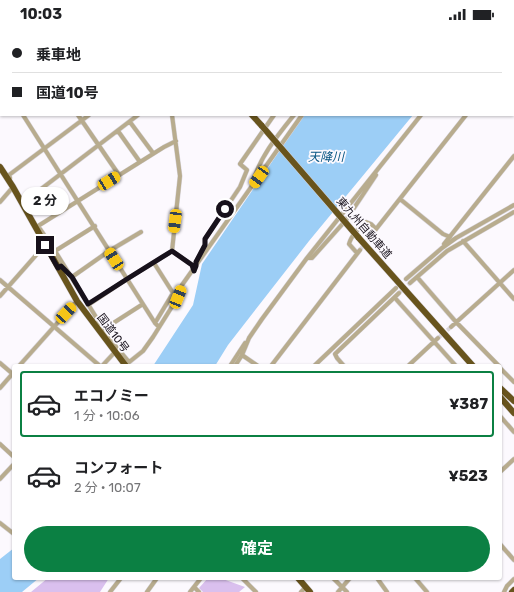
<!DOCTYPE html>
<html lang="ja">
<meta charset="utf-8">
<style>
:root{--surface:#fff;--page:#f2f2f2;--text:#202124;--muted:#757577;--line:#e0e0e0;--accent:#0b8043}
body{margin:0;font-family:Rubik,"Noto Sans JP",sans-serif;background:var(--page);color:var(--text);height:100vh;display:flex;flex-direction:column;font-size:15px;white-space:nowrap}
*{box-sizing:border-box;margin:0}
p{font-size:13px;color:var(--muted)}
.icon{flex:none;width:22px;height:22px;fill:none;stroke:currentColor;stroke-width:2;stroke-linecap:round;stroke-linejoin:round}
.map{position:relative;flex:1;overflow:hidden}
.sheet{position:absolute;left:12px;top:336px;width:490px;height:216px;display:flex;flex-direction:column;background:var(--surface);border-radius:4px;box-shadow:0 1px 3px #0004}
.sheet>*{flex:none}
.hud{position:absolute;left:0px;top:0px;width:514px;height:88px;box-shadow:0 1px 3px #0004;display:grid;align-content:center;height:88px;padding:0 12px;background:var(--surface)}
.end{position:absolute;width:18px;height:18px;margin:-9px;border:5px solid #17111b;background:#fff;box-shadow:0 0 0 2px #fff}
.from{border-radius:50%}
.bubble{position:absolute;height:28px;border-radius:14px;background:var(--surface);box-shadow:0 1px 3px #0004;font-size:13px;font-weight:700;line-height:28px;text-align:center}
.car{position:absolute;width:12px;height:24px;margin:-12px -6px;border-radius:5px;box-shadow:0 0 3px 1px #0007;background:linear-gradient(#f5c518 24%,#345 0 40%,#f5c518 0 76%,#345 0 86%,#f5c518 0)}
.hud b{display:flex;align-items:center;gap:14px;height:38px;font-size:15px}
.hud b+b{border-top:1px solid var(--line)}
.hud i{width:10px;height:10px;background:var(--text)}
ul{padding:7px 0 0;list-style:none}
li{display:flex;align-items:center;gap:12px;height:66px;margin:0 8px 6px;padding:0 4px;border:2px solid transparent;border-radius:4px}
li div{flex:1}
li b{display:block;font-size:15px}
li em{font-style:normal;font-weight:700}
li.selected{border-color:var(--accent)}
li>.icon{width:36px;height:36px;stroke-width:1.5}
.action{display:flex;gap:8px;margin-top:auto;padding:8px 12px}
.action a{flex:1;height:46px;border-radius:24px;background:var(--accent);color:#fff;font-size:16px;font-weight:700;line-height:46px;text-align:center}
.status{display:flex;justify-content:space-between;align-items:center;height:28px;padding:0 20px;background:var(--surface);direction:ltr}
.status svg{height:11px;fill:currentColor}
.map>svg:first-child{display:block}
</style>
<div class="status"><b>10:03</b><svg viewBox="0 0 49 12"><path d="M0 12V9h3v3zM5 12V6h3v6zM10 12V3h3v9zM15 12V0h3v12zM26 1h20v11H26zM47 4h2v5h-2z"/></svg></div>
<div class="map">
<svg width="514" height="564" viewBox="0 0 514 564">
<rect width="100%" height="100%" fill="#fcf9fe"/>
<path fill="#dac0ee" d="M48,550H109L100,564H31Z
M208,550H220L245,559L239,564H203L199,560Z"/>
<path fill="#9ccef6" d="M304,87H413L309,213L228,317L215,338H153L193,277L202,236Z
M14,520V550H39L22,564H0V531Z"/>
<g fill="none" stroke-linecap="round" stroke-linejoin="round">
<path stroke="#9ccef6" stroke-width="1" d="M155,0V1"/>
<path stroke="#dad6dc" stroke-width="4" stroke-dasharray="4 2" stroke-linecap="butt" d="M360,222L369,210
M399,265L410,255
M438,310L451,299"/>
<defs>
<path id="minor" d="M23,0L24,1
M35,0L37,1
M158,0L159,1
M236,1V0
M335,1L336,0
M361,1L362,0
M490,1L491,0
M513,27L514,25
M0,54L1,56
M23,87L155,295L159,299
M78,87L119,147
M172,87L180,148L172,223L192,237L194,243
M130,94L153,125
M118,103L140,134
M10,150L9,147L89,87
M252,157C259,130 277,108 294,87
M400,171L443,206L450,209
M0,174L13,159
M24,174L138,87
M38,198L164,119L176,113
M40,201L55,223L109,310L129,334
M369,210L466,87
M463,213L514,271
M444,216L514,128
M55,223L95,198
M357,225L349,216C351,208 360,198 366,194L371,196L376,201
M57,229L61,238L68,246
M308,230H312L346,192L376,147
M154,235L173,265L155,295
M196,237V234L205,217V211L240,159L247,142L240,136L274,87
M72,249L109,223L141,204
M417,249L456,294L499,338
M406,251L442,220L456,210L514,177
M0,252L100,338
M410,255L447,223L514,184
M0,268L45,217
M395,270L456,338
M88,277L127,251L172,223
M451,299L514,242
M104,301L143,276
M242,327L258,338
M0,335L14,347
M128,335L143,323L153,309L178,269L182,257L302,87
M19,338L77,273
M102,338L115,324
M230,338L245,315
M235,338L242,327L249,310L262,291L307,230L421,87
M271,338L360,222
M314,338L396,260
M344,338L337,330L335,326L399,265
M408,338L438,310
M500,340L514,354
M0,360L14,344
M500,388L514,404
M0,416L14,429
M500,444L514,431
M0,451L14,436
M0,495L14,506
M500,516L514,532
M242,550L256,564
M333,550L347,564
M377,550L387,564
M415,550L427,564
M194,559L199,564
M110,564L121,550
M147,564L157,550
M190,564L201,550
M301,564L306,559
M338,564L350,550
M504,564L507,558L514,551"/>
<path id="highway" d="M187,0L188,1
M252,87L262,98
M0,139L13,159L77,273L126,338
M358,209L473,338
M500,360L514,373
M500,369L514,385
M298,550L310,564
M512,564L514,562"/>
</defs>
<use href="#minor" stroke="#d7d4da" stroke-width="5"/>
<use href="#highway" stroke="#d7d4da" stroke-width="7"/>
<use href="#minor" stroke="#b8ac8e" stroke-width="4"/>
<use href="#highway" stroke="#68541d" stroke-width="6"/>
<defs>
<path id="highway-bridge" d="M262,98L358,209"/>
</defs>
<use href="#highway-bridge" stroke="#d7d4da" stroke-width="7" stroke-linecap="butt"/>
<use href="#highway-bridge" stroke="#68541d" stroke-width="6"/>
</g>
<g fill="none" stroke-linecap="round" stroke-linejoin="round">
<path stroke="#17111b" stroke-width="5" d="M45,217L58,240L61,238L72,249L88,276L127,251L172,223L192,237L194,243L196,238V234L205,217V211L225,181"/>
</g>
<g text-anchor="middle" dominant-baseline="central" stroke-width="3.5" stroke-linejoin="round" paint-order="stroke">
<g font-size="11" fill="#17111b" stroke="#fcf9fe">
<text transform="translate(364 200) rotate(49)">東九州自動車道</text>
<text transform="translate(113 305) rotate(53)">国道10号</text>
</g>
<g font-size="12" font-style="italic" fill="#045381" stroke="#fcf9fe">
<text x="326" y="129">天降川</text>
</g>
</g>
</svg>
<i class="end from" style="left:225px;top:181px"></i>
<i class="end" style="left:45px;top:217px"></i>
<div class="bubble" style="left:21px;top:159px;width:48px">2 分</div>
<i class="car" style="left:259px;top:149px;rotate:215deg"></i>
<i class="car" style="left:109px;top:153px;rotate:58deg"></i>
<i class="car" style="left:175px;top:193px;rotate:187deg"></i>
<i class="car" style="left:114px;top:231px;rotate:327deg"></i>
<i class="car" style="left:178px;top:269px;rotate:22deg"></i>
<i class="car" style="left:66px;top:285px;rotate:43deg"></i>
<div class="hud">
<b><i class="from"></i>乗車地</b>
<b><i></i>国道10号</b>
</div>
<section class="sheet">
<ul>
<li class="selected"><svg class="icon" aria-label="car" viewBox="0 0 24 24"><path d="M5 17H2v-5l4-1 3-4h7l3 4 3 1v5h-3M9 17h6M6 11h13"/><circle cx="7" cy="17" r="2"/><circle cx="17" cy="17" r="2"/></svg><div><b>エコノミー</b><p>1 分 · 10:06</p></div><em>¥387</em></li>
<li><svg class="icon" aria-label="car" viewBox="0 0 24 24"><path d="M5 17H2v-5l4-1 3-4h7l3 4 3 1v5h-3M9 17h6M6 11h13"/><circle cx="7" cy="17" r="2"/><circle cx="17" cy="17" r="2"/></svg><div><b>コンフォート</b><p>2 分 · 10:07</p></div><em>¥523</em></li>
</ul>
<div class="action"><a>確定</a></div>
</section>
</div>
